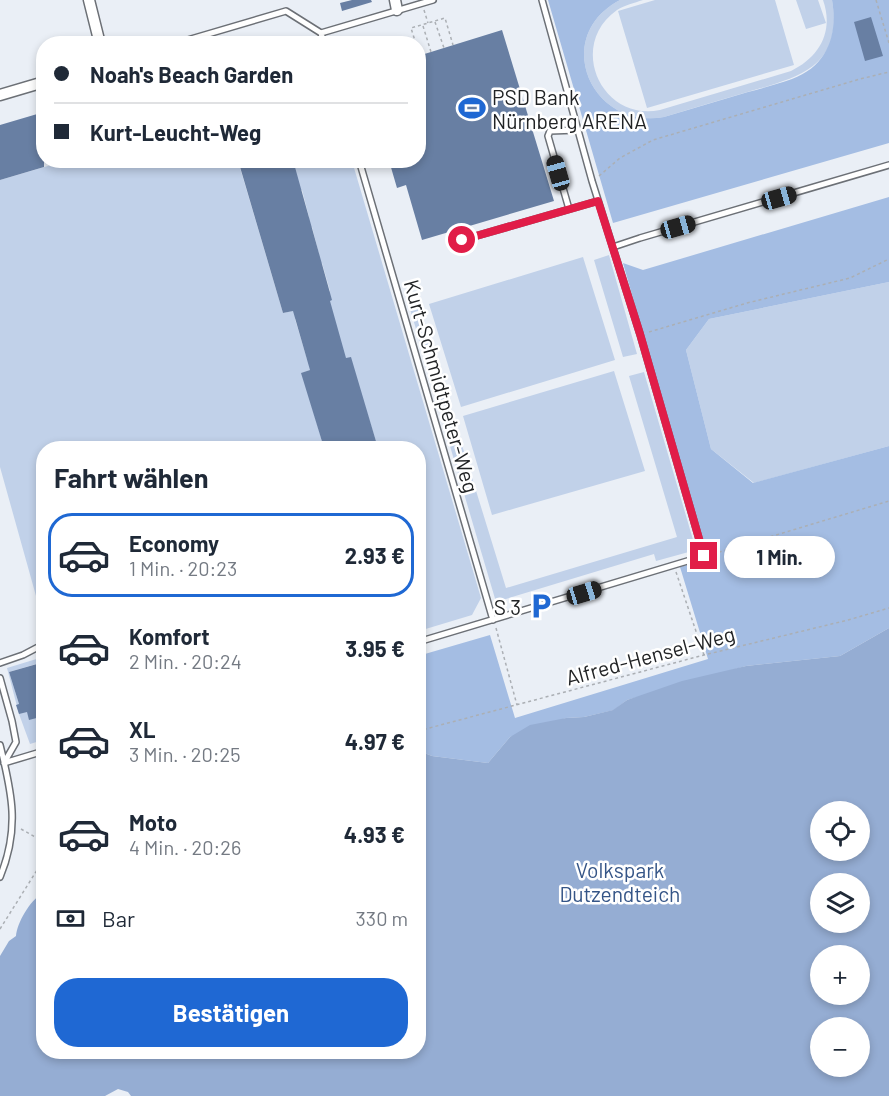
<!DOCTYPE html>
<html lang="de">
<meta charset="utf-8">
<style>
:root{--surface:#fff;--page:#f2f2f3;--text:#1f2937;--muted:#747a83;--line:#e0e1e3;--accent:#1f68d3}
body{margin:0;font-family:Barlow,sans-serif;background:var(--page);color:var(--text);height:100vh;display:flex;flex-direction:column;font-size:22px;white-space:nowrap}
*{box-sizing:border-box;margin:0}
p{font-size:20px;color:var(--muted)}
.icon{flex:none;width:33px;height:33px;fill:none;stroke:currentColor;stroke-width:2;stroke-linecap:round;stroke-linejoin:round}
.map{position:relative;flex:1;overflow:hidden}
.sheet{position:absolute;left:36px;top:441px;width:390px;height:618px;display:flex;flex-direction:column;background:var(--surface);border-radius:24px;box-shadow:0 3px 9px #0003}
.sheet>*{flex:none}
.hud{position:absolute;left:36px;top:36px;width:390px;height:132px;border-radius:24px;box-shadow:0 3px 9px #0003;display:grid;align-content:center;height:132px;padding:0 18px;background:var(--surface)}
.tools{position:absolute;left:810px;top:801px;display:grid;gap:12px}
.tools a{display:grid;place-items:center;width:60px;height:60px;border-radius:50%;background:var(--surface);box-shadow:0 3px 9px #0003;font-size:30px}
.end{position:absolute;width:27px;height:27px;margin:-14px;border:8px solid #e11d48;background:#fff;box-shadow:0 0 0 3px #fff}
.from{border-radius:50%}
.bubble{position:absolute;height:42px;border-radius:21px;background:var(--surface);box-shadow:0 3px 9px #0003;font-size:20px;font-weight:700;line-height:42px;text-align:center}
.car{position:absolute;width:18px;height:36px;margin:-18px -9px;border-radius:8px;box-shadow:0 0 4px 2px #0007;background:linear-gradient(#222 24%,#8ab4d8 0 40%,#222 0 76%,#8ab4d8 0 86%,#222 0)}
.hud b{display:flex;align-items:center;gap:21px;height:57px;font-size:22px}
.hud b+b{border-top:2px solid var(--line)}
.hud i{width:15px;height:15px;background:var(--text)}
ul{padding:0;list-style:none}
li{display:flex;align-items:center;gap:18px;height:84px;margin:0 12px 9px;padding:0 6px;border:3px solid transparent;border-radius:24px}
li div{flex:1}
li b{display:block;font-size:22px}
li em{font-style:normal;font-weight:700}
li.selected{border-color:var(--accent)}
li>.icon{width:54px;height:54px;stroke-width:1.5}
h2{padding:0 18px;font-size:27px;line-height:72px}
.pay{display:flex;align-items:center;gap:15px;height:66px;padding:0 18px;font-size:22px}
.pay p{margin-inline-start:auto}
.primary-button{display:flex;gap:12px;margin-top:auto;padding:12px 18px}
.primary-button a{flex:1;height:69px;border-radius:24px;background:var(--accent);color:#fff;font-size:24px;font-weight:700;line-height:69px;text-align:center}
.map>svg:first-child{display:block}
</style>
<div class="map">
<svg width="889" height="1096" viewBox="0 0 889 1096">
<rect width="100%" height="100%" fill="#eaeff6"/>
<path fill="#c1d1e9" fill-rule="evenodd" d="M620,0H643C634,3 625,5 617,10C567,45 601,122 660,110L791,71C820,57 834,31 823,0H832C844,69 796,78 744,93C717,101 690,109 664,117C590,130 551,36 620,0Z
M655,0H775L794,65L647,108L618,11Z
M796,0H818L826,23L806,29Z
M65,161H238L283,313L314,306L312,297L330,291L322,263L304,269L319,254L312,227L294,232L309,217L302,190L283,196L293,161H352L481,598L472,615L419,631L418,448H378L364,403L332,362L302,373L324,448H44L43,621L0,467V180ZM332,309L307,359L295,319Z
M609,255L637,354L623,357L594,260Z
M583,257L615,360L461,407L429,304Z
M889,282V446L754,483L711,449L686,350L709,319Z
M420,306L451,409L441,412L410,309Z
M614,371L645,471L492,515L463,416Z
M644,372L696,550L656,561L654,554L496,602L442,419L453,416L506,588L677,537L629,376Z
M43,657V662L9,672L19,704L38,718L43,716V740L30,744L19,714L7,668Z"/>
<path fill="#a4bde3" d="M548,0H620C551,36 590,130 664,117C692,109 720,100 748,92C763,88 778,84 792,79C828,66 838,34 832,0H889V143L613,223Z
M889,197V282L709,319L686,350L711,449L753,483L889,446V628L840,656L746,666L627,700L614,710L584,717L566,718L510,737L488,763L432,756L419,751L418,656L490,635L515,718L708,659L680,567L707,559L623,263L643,270Z"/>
<path fill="#95add3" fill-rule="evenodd" d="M889,628V1096H131L128,1092L118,1089L105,1096H0V956L9,941L16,936C17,923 30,900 42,894L43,890L44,1052H418L419,751L432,756L488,763L510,737L530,725L566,718L584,717L613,710L627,700L682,681L746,666L840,656ZM820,812H860V850H820ZM820,884H860V922H820ZM820,956H860V994H820ZM820,1028H860V1066H820Z"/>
<path fill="#687fa3" d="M352,0H371L372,2L342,11L340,3Z
M871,17L883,56L865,61L854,22Z
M502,30L554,201L422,240L406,185L397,188L390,164L400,160H418V56Z
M44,112V167L0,180V125Z
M238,160H293L332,300L330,301L346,358L351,357L378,448H324L301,373L310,370L293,311L283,313Z
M44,662V716L29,720L27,712L19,714L16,705L19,704L9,672Z"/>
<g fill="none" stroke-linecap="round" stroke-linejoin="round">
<defs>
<path id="lane" d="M321,33L324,44
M174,44L286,11L321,33L433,0
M359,160L493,620
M569,209L548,136L550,131L578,130
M462,240L598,201
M613,247L640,238L889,165
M418,642L704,556L640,334L592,181L542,0
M0,663L23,655L44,644
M0,678L12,721L16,742L4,763
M0,745C12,793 20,829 0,877
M4,763L44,751"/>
<path id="street" d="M89,0L100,44
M395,0L397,10
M0,95L44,82"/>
</defs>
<use href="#lane" stroke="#6c7076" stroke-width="8"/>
<use href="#street" stroke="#6c7076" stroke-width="13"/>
<path stroke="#abafb4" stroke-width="1.5" stroke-dasharray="3 3" stroke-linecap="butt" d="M876,0L889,43
M424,10L428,23
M435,22L444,48
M423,26L431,52
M416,44L411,28L445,18L453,45
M418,51L420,55
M599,176L620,158L653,140L860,79L889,72
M649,332L747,303L850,278L889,259
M713,554L889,501
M676,572L704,655
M496,628L517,705
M418,731L704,655L848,620L889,608
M21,829L44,842
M0,929L44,859"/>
<use href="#lane" stroke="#fff" stroke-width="5"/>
<use href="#street" stroke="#fff" stroke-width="10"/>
</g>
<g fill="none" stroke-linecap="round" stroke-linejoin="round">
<path stroke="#e11d48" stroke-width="8" d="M462,240L598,201L640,334L704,556"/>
</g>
<defs>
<symbol id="stadium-bare" viewBox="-9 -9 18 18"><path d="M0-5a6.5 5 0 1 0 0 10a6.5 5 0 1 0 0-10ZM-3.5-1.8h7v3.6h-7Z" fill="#1f68d3" stroke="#fff" stroke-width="2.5" paint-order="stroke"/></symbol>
<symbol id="parking-bare" viewBox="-9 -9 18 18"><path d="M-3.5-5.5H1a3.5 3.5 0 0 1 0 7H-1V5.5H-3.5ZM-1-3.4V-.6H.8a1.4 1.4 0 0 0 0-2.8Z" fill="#1f68d3" stroke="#fff" stroke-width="2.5" paint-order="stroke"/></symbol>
</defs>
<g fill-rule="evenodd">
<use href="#stadium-bare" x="453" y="89" width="38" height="38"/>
<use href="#parking-bare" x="522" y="587" width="38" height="38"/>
</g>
<g text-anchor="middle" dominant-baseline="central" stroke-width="5" stroke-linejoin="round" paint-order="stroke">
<g font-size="21" fill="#212325" stroke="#fff" text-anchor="start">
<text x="492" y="96">PSD Bank<tspan x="492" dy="24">Nürnberg ARENA</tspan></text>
<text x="521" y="606" text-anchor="end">S 3</text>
</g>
<g font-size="21" fill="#212325" stroke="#fff">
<text transform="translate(442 386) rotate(74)">Kurt-Schmidtpeter-Weg</text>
<text transform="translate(650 655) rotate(-15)">Alfred-Hensel-Weg</text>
</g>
<g font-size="21" fill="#355587" stroke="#fff">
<text x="620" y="869">Volkspark<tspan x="620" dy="24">Dutzendteich</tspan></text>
</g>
</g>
</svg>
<div class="tools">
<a><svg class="icon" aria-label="locate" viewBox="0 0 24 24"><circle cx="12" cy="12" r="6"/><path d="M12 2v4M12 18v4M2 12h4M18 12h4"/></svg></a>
<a><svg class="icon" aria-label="layers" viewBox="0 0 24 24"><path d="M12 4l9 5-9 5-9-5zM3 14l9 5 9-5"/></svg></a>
<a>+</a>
<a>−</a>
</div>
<i class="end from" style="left:462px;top:240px"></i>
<i class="end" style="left:704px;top:556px"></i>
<div class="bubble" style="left:724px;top:536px;width:111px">1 Min.</div>
<i class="car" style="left:558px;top:173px;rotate:344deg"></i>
<i class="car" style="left:779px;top:198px;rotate:74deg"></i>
<i class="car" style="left:678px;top:227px;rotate:74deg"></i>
<i class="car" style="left:584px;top:593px;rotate:73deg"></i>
<div class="hud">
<b><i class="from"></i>Noah's Beach Garden</b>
<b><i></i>Kurt-Leucht-Weg</b>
</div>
<section class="sheet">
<h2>Fahrt wählen</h2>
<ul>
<li class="selected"><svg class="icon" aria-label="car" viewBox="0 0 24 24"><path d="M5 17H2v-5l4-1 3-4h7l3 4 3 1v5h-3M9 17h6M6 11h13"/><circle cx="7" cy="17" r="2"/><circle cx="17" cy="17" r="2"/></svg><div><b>Economy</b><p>1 Min. · 20:23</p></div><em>2.93 €</em></li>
<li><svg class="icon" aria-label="car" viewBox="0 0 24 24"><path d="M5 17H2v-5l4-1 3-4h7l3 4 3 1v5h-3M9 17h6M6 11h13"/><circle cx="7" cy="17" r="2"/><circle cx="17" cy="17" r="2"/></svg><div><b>Komfort</b><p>2 Min. · 20:24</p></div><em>3.95 €</em></li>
<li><svg class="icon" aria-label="car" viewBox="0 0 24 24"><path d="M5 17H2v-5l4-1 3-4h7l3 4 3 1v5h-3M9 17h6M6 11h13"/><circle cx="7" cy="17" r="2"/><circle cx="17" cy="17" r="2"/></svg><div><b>XL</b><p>3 Min. · 20:25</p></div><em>4.97 €</em></li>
<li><svg class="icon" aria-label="car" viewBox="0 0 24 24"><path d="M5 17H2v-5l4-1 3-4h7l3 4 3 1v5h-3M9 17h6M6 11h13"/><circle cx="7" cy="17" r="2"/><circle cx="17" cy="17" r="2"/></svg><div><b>Moto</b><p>4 Min. · 20:26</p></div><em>4.93 €</em></li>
</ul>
<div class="pay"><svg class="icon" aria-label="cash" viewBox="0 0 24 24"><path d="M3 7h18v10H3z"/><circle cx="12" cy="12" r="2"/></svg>Bar<p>330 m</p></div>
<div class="primary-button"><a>Bestätigen</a></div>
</section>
</div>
